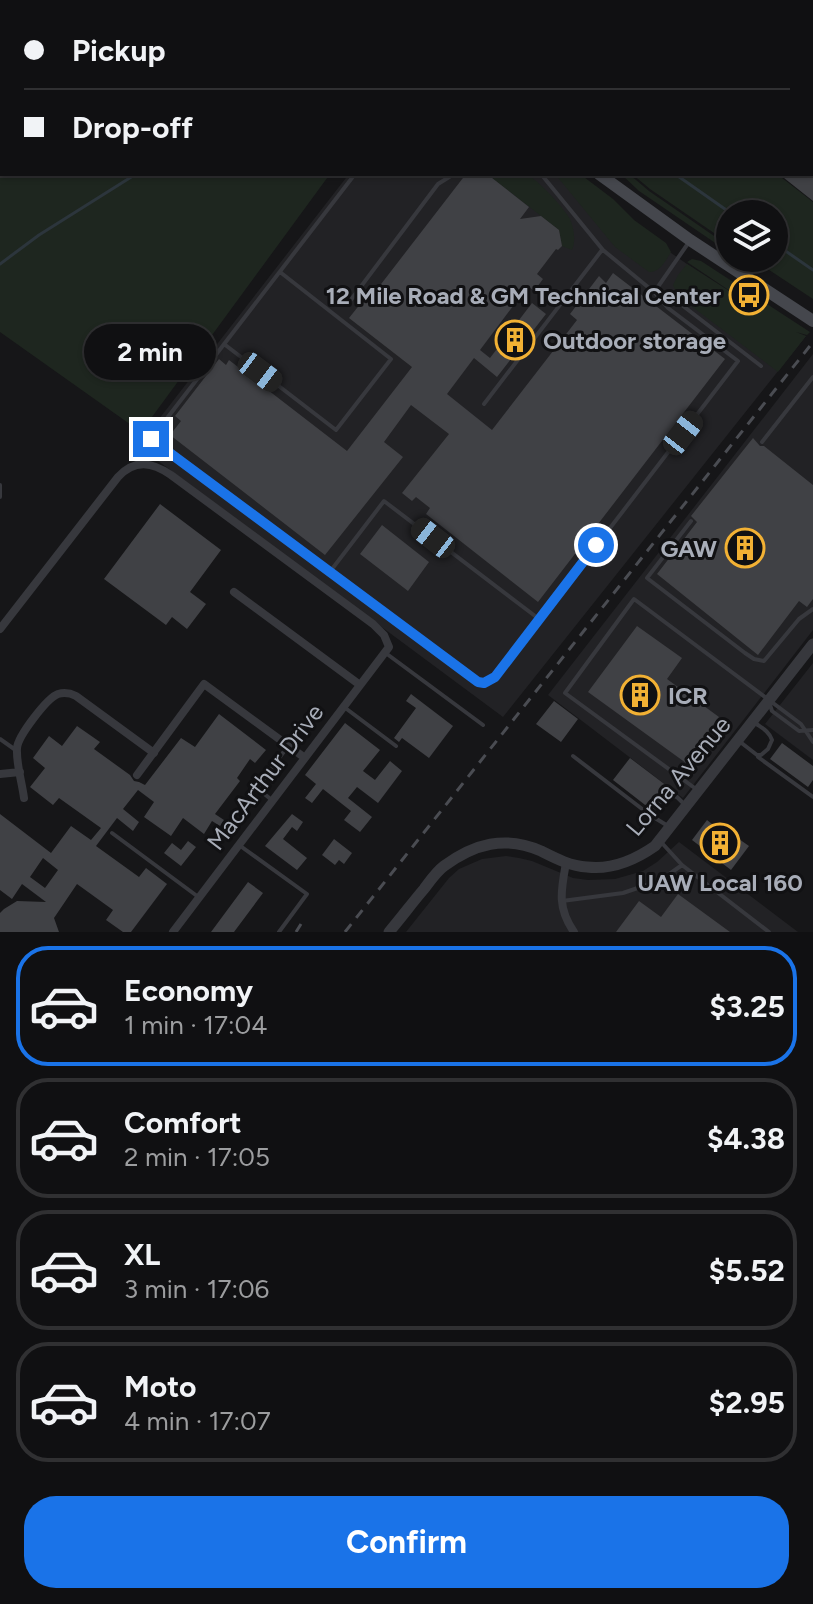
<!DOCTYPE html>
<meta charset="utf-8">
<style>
:root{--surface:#101012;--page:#1e1e20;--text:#f1f3f6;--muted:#9c9d9f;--line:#303032;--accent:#1a73e8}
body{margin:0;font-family:Figtree,sans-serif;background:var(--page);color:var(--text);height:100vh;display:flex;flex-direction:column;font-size:30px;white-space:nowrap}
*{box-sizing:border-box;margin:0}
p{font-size:26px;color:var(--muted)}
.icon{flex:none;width:44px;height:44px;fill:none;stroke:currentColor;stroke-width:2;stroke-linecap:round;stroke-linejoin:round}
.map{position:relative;height:932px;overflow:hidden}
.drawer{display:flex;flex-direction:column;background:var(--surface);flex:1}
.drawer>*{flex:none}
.hud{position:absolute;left:0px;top:0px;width:814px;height:176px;box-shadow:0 2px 6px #0004,0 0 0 2px var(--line);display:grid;align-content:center;height:176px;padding:0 24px;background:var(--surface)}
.buttons{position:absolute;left:716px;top:200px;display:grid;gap:16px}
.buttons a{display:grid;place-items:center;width:72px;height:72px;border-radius:50%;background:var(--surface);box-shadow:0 2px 6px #0004,0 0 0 2px var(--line);font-size:40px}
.end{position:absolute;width:36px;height:36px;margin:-18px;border:10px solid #1a73e8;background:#fff;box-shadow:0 0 0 4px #fff}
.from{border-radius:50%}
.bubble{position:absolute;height:56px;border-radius:28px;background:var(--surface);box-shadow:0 2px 6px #0004,0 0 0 2px var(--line);font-size:26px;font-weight:700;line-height:56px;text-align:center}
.car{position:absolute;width:24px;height:48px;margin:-24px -12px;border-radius:10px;box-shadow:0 0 6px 2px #0007;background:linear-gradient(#222 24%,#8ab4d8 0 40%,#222 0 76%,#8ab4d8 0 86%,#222 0)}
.hud b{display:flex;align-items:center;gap:28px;height:76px;font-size:30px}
.hud b+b{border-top:2px solid var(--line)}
.hud i{width:20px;height:20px;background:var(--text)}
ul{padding:14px 0 0;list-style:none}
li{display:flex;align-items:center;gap:24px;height:120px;margin:0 16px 12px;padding:0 8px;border:4px solid var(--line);border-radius:32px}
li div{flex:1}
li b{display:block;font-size:30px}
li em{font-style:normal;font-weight:700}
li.active{border-color:var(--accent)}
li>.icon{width:72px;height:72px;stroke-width:1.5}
.primary-button{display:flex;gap:16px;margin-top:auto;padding:16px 24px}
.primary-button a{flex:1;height:92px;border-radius:32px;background:var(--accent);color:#fff;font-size:32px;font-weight:700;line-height:92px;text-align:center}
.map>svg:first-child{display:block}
</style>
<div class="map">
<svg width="813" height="932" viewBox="0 0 813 932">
<rect width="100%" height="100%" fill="#161618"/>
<path fill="#222225" d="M349,174H564L632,226L687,264L791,333L806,336L503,717L138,446Z
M813,354V630L683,798L548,695Z
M813,663V760L765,724Z
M679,842L798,932H406L449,878L459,869L482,859L506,856L519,858L532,861L573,878L588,880L615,879L643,871L657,862Z"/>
<path fill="#1e261f" d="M2,99V174H330L141,432L0,332V102Z
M487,174C497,174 516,171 525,174C536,177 564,208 570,219C574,229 576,241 572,250L562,246L559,230Z
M555,174H580L613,199L634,220L666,243L671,252C666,260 660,273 649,272L615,247Z
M621,174H629L649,191L730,247V253L639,191Z
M632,174H777L813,202V299L751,258H774V214H730V244L650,189Z
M692,259L701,261L810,332L807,335L796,332L806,336L778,372L678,296L673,285L678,275L687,264L745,301L687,262Z"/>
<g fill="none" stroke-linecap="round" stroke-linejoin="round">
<path stroke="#2c353c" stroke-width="3" d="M675,174L732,214
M774,243L813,270
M0,264L39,235L136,174"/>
</g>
<path fill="#404145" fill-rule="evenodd" d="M466,174L474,176L487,174L529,207L520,219L541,216L559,230L562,246L558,250L556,249L537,274L543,279L534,291L528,286L480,350L490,358L532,303L546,314L497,377L474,358L447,394L492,430L577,320L570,314L599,276L606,283L613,273L725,359L538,602L426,514L430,508L416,497L412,501L402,493L449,434L411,405L384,442L403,457L325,555L170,435L181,421L175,416L219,359L226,365L229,360L347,451L412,367L349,318L365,298L368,301Z
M779,174H813V201Z
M753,438L760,446H764L813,485V599L807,607L799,601L758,655L657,574L697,522L691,516Z
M160,504L221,550L190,592L206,604L187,629L172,617L166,625L104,579Z
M382,525L429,562L408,591L360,554Z
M637,626L682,658L667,679L719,717L686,763L588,692Z
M411,694L453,726L429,758L402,738L399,742L394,738L416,708L406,701Z
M554,701L578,719L561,742L536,724Z
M219,714L266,750L255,763L250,759L237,778L240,781L215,814L224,820L220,826L212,821L204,834L183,818L171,836L144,817L154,802L138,790L123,809L139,822L133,831L117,818L96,846L139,877L146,868L167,884L131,932H123L106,920L113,910L77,884L54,918L59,932H0V913L4,909L17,901L46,902L22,884L12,899L0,890V814L51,853L71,826L91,840L101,828L59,798L53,805L30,787L45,768L33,758L49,736L62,746L77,726L100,742L94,749L130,775L134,781L139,782L145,785L181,738L195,747ZM43,858L58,870L45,888L30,877Z
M345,723L380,750L363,771L375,780L390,761L402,771L378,803L357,787L348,798L372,817L360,832L344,820L351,811L323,789L312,803L305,798L316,784L305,775Z
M782,743L813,766V780L808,787L770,759Z
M630,758L667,786L649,808L613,780Z
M292,814L303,822L297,831L292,827L283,839L307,858L297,870L265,846Z
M707,820L718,829L719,827L729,832L749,846L731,870L692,840Z
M334,839L352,853L344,864L339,860L335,865L322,855Z
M188,841L196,847L181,866L164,853L172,843L181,850Z
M248,882L263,893L234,932H211Z
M678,894L730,932H616L639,901L661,917Z"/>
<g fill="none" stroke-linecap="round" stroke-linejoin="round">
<path stroke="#3d3f44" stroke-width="2" stroke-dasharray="4 6" stroke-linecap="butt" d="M705,0L707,2
M812,42L813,40
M812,65L813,66"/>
<path stroke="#37383d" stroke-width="4" d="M45,0L48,2
M66,0L69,2
M102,0L105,2
M138,0L140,2
M305,0L307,2
M692,0L694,2
M36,2L37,0
M263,2L264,0
M314,2L316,0
M627,2V0
M799,2L801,0
M0,16L2,17
M812,51L813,52
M0,69H2
M355,174L151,439L442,655L478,682L484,683L495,677L502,669L738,361L668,308L654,292L603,250L541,174
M655,291L689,242
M656,292L674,299L761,366
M347,305L438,184L454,174
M224,344L336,430L391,359L280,272
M484,404L602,250
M762,442L813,377
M0,485V497
M691,521L647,578L745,653L754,659L764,661L799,619L813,609
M329,573L384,501L539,619
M387,654L483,725
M770,705L772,711L799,731L813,730
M344,707L396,746
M0,739L17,751
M739,741L757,755H761L768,749L772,740C769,731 762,728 755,723
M573,756L650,815L668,826
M758,757L813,797
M696,789L565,693L634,599L801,724L813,742
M273,801L257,788L288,746
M650,815L667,794L677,797L685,805
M112,833L197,896
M239,845L307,894L279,932
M682,865L769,932
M562,901L623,893L661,880L682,865L661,842"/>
<path stroke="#37383d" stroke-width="8" d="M234,592L360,685
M0,629L118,477C135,459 152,462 171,475L373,624L384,635L389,647L173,932
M0,774L20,772
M137,775L204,684L305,758
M24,798C22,782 16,764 17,748C18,736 47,698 58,694C65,692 70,693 76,696L154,753
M566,863C561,890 557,908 574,932"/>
<path stroke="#37383d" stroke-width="11" d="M389,932C401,918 412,903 424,889C430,881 436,872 444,866C474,844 505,835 541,851C555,858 570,866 587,867C612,870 635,860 655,846L813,644"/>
<path stroke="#45474d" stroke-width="12" d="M395,0L397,2
M599,174L690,240L813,321"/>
<path stroke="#4a4c52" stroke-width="3" stroke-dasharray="10 8" stroke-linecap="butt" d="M296,932L301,924
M345,932L813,342"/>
</g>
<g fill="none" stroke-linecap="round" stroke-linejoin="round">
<path stroke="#1a73e8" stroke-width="10" d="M151,439L478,682L484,683L495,677L596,545"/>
</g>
<defs>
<symbol id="bus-ring" viewBox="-11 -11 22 22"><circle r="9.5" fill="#111113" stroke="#f2b134" stroke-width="1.5"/><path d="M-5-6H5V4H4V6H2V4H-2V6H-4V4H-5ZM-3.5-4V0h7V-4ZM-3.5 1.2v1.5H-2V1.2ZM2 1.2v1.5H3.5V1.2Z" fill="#f2b134"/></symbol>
<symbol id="building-ring" viewBox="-11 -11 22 22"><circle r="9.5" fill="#111113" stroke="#f2b134" stroke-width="1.5"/><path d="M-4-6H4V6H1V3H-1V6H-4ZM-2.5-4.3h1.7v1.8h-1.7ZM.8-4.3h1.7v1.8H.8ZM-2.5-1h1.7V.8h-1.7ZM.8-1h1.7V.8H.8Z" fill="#f2b134"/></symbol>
</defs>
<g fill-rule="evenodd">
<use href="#bus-ring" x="727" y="273" width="44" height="44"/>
<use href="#building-ring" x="493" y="318" width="44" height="44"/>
<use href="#building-ring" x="723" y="526" width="44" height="44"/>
<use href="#building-ring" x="618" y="673" width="44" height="44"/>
<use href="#building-ring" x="698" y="821" width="44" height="44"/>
</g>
<g text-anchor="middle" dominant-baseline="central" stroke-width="6" stroke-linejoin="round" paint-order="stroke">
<g font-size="24" font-weight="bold" fill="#a8adb8" stroke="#111113" text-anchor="end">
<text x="721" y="295">12 Mile Road &amp; GM Technical Center</text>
<text x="543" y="340" text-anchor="start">Outdoor storage</text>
<text x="717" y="548">GAW</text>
<text x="668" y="695" text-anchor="start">ICR</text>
<text x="720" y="882" text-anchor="middle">UAW Local 160</text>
</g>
<g font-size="24" fill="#a8adb8" stroke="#111113">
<text transform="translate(678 776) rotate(-50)">Lorna Avenue</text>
<text transform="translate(265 777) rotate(-53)">MacArthur Drive</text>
</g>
</g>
</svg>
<div class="buttons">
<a><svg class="icon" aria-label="layers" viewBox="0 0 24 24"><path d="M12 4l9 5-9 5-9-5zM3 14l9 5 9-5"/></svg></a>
</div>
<i class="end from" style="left:596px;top:545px"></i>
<i class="end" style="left:151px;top:439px"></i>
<div class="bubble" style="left:84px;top:324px;width:132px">2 min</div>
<i class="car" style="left:260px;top:372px;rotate:127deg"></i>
<i class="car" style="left:683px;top:433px;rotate:38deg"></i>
<i class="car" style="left:433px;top:538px;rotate:308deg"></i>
<div class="hud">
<b><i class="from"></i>Pickup</b>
<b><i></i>Drop-off</b>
</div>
</div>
<section class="drawer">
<ul>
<li class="active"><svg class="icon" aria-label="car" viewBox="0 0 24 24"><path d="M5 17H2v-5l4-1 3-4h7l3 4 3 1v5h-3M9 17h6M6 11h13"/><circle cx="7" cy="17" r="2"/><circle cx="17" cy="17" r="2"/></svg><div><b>Economy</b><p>1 min · 17:04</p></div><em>$3.25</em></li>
<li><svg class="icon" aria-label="car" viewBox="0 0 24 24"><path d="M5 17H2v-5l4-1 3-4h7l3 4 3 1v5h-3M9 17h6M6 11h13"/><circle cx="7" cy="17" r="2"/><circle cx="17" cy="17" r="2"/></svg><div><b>Comfort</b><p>2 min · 17:05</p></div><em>$4.38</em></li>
<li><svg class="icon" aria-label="car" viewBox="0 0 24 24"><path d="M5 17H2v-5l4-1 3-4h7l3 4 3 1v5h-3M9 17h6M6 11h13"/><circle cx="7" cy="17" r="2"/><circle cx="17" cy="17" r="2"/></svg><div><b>XL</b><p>3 min · 17:06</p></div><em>$5.52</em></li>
<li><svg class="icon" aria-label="car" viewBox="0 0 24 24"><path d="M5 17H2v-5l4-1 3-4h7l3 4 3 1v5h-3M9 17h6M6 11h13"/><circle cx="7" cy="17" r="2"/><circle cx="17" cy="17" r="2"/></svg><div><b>Moto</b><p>4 min · 17:07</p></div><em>$2.95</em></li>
</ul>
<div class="primary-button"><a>Confirm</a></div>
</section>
